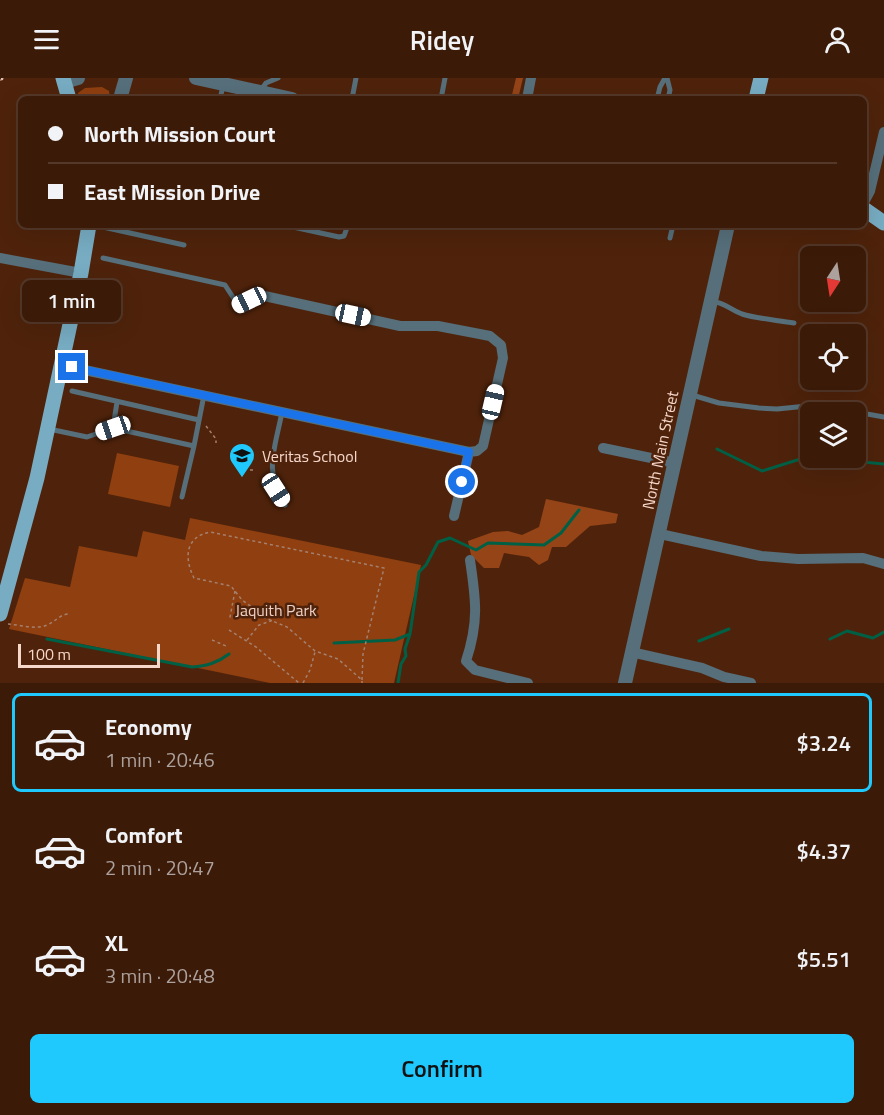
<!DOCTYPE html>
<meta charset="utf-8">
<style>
:root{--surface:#3b1a08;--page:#462716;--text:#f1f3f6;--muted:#aca19c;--line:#543829;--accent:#1fc9fd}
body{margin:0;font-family:"Titillium Web",sans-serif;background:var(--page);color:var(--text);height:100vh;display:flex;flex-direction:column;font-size:22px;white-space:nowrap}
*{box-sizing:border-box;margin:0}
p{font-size:20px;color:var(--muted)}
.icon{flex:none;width:33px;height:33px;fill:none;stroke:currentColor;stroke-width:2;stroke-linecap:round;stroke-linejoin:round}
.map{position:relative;height:605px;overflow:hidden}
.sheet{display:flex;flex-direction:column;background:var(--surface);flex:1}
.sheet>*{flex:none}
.top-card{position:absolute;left:18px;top:18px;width:849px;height:132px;border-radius:9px;box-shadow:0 6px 24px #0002,0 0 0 2px var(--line);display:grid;align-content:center;height:132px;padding:0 30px;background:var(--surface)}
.needle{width:39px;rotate:192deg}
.controls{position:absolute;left:800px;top:168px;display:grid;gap:12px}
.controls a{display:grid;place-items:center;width:66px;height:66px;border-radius:9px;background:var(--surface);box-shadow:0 6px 24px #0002,0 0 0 2px var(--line);font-size:30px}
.scale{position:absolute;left:18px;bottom:15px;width:142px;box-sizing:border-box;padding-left:6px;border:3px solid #f6d8cb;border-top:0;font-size:16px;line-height:21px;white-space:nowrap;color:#f6d8cb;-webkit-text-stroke:4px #4f230b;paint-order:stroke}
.end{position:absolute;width:27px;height:27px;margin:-14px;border:8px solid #1a73e8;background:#fff;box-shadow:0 0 0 3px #fff}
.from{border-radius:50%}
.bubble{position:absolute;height:42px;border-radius:9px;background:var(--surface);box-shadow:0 6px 24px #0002,0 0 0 2px var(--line);font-size:20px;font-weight:600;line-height:42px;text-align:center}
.car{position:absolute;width:18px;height:36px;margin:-18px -9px;border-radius:8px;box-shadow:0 0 4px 2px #0007;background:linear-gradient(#fff 24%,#345 0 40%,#fff 0 76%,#345 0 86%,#fff 0)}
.top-card b{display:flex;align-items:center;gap:21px;height:57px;font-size:22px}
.top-card b+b{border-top:2px solid var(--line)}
.top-card i{width:15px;height:15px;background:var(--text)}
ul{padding:10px 0 0;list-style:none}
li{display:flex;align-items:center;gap:18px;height:99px;margin:0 12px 9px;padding:0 18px;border:3px solid transparent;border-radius:9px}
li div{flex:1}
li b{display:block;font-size:22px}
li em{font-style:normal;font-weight:600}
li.active{border-color:var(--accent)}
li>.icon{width:54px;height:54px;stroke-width:1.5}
.button{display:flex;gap:12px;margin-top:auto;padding:12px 30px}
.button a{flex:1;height:69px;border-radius:9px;background:var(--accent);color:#111;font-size:24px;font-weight:600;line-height:69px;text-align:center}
header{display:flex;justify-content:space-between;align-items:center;height:78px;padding:0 30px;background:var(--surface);font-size:27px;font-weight:600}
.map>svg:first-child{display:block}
</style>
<header><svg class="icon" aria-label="menu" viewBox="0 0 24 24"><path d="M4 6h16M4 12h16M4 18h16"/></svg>Ridey<svg class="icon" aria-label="person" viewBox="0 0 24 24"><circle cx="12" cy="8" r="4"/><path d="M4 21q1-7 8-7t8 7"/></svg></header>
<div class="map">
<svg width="884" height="605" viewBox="0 0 884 605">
<rect width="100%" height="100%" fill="#4f230b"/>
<path fill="#8f3f10" d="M102,9L109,13L110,21H79L78,15L85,10Z
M117,375L179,388L170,429L108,416Z
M190,440L421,487L394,605H270L9,551L25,500L70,509L79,468L137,479L143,453L185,462Z"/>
<path fill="#954418" d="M516,0H523L518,21H511Z
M546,421L618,436L616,445L590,448L566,469H552L548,482L539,487L529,479L504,475L499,490H484L471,477L468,463L493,454L508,453L522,457L539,449Z"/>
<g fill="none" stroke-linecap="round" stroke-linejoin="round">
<path stroke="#006045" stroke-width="3" d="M717,371L762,393L810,378
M821,380L884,386
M47,561L192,589C207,588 217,585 229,576
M830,561L847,553L873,560L884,554
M699,563L729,551
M334,565L395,562L410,556
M398,605L401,586L406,578L405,571L410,556L419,494L426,487L438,464L450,460L476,472L488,465L544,467L561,455L579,432"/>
<path stroke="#a5806e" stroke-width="1.5" stroke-dasharray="3 3" stroke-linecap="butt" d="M206,348L216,361V365
M250,392H254
M235,513L230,539L258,537L287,549L315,573L338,581L362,602V605
M258,537L256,532L242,522L231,508L194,500C184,480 185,459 210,454L384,490L363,576L362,602
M8,546C21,547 36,552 47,547C55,544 59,537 68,536
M229,552L256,569L299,605
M212,562L226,568
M247,562L259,547L271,543L275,529
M303,605L310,592L315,574"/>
<path stroke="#566f7a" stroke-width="5" d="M667,0L670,12L668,21
M261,12L266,5L278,0
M220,21L223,8
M352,21L356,0
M441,21L445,0
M657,21L660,9L665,0
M94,147L184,167
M284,147L339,159L344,158L348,147
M670,160L673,147
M103,180L225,207L238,227
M711,223C726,225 729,231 742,236C758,241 777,242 794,245
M72,313L199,342
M692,317L719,325L759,330L777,331L817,327L884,339
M282,334C275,371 263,393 285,427
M113,350L117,324
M49,351L87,359L113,350L194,368L204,317
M182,419L194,368"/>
<path stroke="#566f7a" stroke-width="10" d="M527,21L531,0
M864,124L870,113L884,54
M0,180L81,195
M61,287L469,374L477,373L483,368L503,280L501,267L490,258L438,248H400L260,217L238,227
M603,370L675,385
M454,438L469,374
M660,456L761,478L798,481L863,480L884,486
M470,482C476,522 479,544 466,583L475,592L528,605
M631,574L702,590L724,599L751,605"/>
<path stroke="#566f7a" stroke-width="14" d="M196,0L292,21
M64,4L78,0
M120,21L126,0
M625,605L728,147"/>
<path stroke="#77acc2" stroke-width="15" d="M63,0L69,21
M756,21L761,0
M864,131L884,145
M0,536L37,400L81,195L89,147"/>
<defs>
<path id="rail" d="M0,0H1"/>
</defs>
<use href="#rail" stroke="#debeaf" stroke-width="5"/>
<use href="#rail" stroke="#4f230b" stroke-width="3" stroke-dasharray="9" stroke-linecap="butt"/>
</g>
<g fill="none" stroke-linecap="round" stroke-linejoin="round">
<path stroke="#1a73e8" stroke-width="8" d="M72,289L469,374L462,404"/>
</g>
<defs>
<symbol id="school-pin" viewBox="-11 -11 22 30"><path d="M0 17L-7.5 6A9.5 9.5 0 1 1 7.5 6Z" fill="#1fc9fd" stroke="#4f230b"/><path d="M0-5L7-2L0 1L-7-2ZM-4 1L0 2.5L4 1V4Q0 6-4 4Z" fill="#111"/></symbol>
</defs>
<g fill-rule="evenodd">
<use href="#school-pin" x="227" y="363" width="30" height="40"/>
</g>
<g text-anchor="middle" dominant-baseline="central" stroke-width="5" stroke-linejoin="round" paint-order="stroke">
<g font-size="16" fill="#f6d8cb" stroke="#4f230b">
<text transform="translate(660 372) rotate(-78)">North Main Street</text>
</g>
<g font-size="16" fill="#f6d8cb" stroke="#4f230b" text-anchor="start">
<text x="262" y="378">Veritas School</text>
</g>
<g font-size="16" fill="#edd0c3" stroke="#4f230b">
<text x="276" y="532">Jaquith Park</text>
</g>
</g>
</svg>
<div class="controls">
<a><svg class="needle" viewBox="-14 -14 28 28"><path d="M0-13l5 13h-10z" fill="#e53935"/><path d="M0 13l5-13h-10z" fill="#aca19c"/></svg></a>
<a><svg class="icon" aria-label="locate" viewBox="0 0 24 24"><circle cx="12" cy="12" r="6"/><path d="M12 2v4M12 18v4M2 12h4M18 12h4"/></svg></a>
<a><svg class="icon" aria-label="layers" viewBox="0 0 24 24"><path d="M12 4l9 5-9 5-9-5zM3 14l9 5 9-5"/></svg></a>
</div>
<div class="scale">100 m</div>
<i class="end from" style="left:462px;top:404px"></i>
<i class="end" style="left:72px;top:289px"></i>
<div class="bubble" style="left:22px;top:202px;width:99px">1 min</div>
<i class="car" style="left:249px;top:222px;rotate:245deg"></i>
<i class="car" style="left:353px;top:237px;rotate:102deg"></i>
<i class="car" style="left:493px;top:324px;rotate:13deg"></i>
<i class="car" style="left:113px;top:350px;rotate:251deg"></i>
<i class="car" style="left:276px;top:412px;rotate:147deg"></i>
<div class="top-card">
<b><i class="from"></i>North Mission Court</b>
<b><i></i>East Mission Drive</b>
</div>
</div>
<section class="sheet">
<ul>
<li class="active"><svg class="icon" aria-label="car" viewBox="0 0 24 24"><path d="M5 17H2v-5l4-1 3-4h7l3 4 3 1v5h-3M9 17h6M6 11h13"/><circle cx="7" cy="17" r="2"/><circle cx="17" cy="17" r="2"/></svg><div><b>Economy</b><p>1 min · 20:46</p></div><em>$3.24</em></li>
<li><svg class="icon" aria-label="car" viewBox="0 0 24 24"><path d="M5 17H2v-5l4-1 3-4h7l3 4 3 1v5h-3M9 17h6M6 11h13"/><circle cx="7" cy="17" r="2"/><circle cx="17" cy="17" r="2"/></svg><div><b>Comfort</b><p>2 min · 20:47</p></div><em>$4.37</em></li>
<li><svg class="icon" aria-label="car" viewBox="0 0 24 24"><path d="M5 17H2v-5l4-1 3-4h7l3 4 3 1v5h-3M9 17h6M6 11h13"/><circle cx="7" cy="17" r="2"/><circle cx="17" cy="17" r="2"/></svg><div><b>XL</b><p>3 min · 20:48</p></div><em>$5.51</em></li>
</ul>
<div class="button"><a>Confirm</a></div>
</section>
